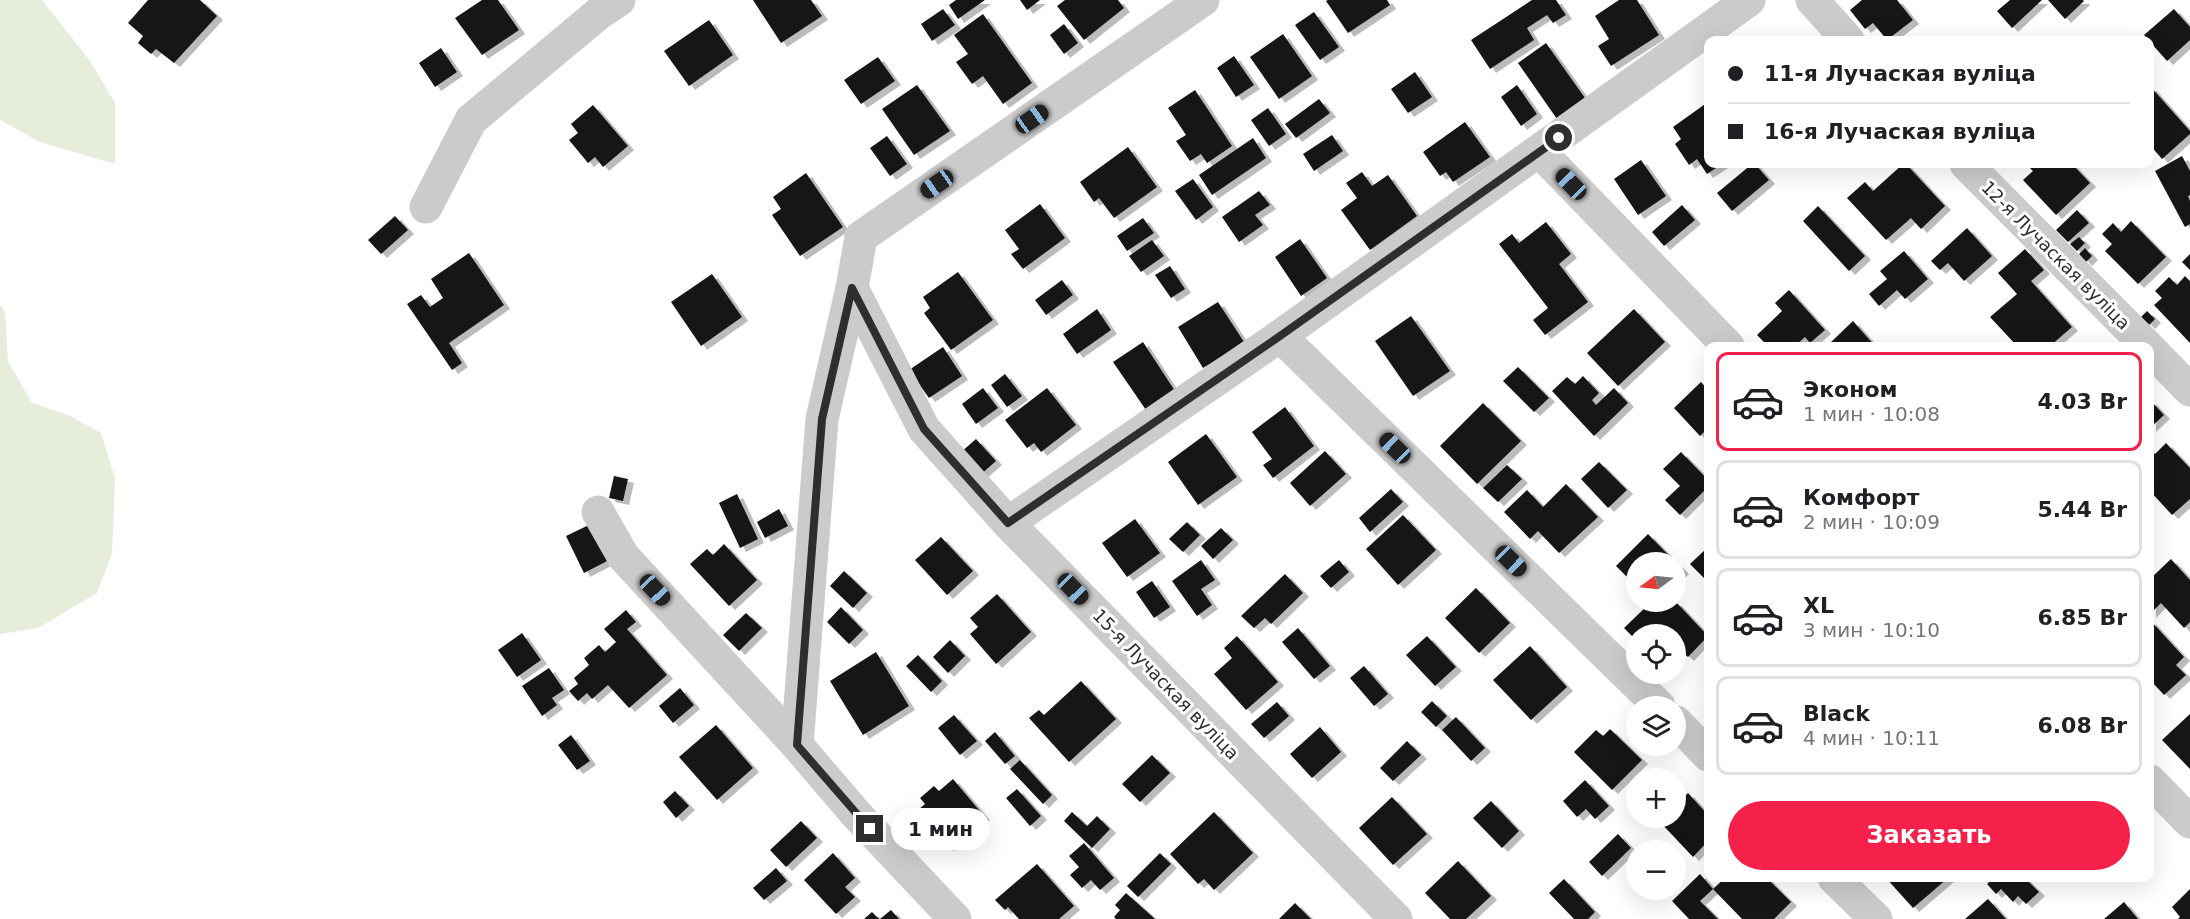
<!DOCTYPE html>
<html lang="ru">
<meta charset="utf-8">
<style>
:root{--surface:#fff;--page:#f2f2f2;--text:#202124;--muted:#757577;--line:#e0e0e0;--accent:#f5214b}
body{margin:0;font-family:"DejaVu Sans",sans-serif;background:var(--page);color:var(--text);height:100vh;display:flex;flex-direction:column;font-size:22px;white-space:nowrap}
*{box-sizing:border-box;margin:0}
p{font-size:20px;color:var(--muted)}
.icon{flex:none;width:33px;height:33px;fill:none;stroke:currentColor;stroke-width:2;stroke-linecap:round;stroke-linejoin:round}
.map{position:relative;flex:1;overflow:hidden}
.drawer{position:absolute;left:1704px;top:342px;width:450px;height:540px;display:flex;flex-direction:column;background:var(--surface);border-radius:12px;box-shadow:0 6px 24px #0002}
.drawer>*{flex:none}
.hud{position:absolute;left:1704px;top:36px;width:450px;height:132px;border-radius:12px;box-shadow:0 6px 24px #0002;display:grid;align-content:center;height:132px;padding:0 24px;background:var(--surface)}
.needle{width:39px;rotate:255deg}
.controls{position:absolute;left:1626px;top:552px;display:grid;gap:12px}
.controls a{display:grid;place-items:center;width:60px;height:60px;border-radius:50%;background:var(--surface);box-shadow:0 6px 24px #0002;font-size:30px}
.end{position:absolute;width:27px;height:27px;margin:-14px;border:8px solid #2e2e2e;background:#fff;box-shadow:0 0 0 3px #fff}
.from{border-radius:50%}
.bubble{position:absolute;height:42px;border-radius:21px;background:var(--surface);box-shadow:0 6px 24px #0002;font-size:20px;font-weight:700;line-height:42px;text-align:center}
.car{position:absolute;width:18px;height:36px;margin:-18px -9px;border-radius:8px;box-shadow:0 0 4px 2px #0007;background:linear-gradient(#222 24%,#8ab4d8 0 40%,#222 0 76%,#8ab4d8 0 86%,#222 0)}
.hud b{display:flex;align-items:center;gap:21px;height:57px;font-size:22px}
.hud b+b{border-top:2px solid var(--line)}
.hud i{width:15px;height:15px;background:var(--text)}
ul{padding:10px 0 0;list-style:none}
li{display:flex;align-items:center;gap:18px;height:99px;margin:0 12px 9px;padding:0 12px;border:3px solid var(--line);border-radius:12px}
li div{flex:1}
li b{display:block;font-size:22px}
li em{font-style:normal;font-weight:700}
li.selected{border-color:var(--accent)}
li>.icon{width:54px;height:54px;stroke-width:1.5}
.cta{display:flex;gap:12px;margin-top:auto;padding:12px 24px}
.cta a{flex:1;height:69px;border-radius:36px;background:var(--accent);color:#fff;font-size:24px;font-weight:700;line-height:69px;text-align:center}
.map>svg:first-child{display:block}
</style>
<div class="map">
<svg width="2190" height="919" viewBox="0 0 2190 919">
<defs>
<filter id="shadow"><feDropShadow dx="6" dy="4" stdDeviation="0" flood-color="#0004"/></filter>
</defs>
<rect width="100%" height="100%" fill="#fff"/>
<path fill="#e7eddb" d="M0,0H42L90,61L115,103V164L40,142L0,120Z
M0,305L5,311L8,361L31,402L70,416L101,433L115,478L112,553L97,593L38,628L0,634Z"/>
<path fill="#151515" filter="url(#shadow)" d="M148,0H200L217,16L174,63L156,49L151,54L138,43L143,36L128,23Z
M482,0H498L519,30L482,55L455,18Z
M753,0H811L822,16L781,43Z
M956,0H985L958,19L949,5Z
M1020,0H1040L1027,10Z
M1065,0H1118L1124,8L1084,40L1057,6Z
M1328,0H1387L1390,5L1348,33L1326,1Z
M1532,0H1556L1566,15L1553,23L1547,15L1527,28L1534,40L1490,69L1471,40Z
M1619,0H1637L1659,35L1611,66L1598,46L1609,39L1595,16Z
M1862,0H1897L1913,20L1887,40L1873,23L1865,29L1850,10Z
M2010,0H2042L2012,28L1997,11Z
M2048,0H2083L2084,1L2065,19Z
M943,9L955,25L932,41L921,24Z
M2174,9L2190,27V40L2167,61L2144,35Z
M1314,12L1339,47L1320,60L1295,25Z
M983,14L1032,83L1003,104L983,76L972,84L956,62L968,54L954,35Z
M709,20L733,55L689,86L664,51Z
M1064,24L1078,43L1064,54L1050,35Z
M1283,34L1312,76L1279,99L1250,57Z
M1546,43L1585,98L1557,119L1518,63Z
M441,48L457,72L435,87L419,63Z
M1234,56L1254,85L1236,97L1217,68Z
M878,57L895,81L861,104L844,80Z
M1415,72L1432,97L1408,113L1391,89Z
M917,85L950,131L914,155L882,109Z
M1517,85L1537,114L1521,126L1501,97Z
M2150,86L2190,131V134L2162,159L2150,145Z
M1195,90L1232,146L1207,163L1201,154L1190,161L1176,141L1186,135L1168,108Z
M1319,99L1330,113L1296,138L1285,124Z
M1708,102V164H1722L1707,174L1697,159L1689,165L1675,144L1681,139L1673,127Z
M593,105L628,146L603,167L595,157L588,163L569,140L578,133L571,124Z
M1268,108L1286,134L1269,146L1251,120Z
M1465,122L1490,157L1453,182L1446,172L1440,176L1423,152Z
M1332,135L1343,151L1314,171L1303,154Z
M887,136L907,164L890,176L870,148Z
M1253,138L1266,158L1212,195L1199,175Z
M1128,147L1157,187L1114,218L1099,198L1094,202L1080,182Z
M2182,156L2190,171V195L2188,196L2190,201V224L2185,227L2155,171Z
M1641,160L1666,196L1638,215L1614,179Z
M1752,164H1755L1769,180L1732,211L1717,193Z
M1903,164H1906L1945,206L1921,229L1911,218L1886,240L1847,198L1865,182L1873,191Z
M2026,164H2072L2090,183L2056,215L2023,180L2033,171Z
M1362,172L1372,186L1388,175L1417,216L1370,250L1341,210L1357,198L1346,183Z
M806,173L843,227L800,256L772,215L781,209L773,197Z
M1193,179L1213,207L1196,220L1175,191Z
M1259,191L1270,205L1255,215L1263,225L1239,242L1222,217Z
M1040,204L1065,238L1023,269L1011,254L1019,249L1005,230Z
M1682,205L1695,220L1664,246L1652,232Z
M1818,206L1865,256L1849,271L1803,221Z
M2077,210L2089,223L2068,242L2056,230Z
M395,216L408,230L381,254L368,240Z
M1143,218L1154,233L1127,251L1117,236Z
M2131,221L2166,257L2138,284L2105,251L2112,244L2102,234L2113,223L2121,232Z
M1546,222L1571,254L1559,264L1588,302L1545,335L1533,320L1548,308L1499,244L1512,234L1519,243Z
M1967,228L1992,256L1964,281L1948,263L1940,270L1931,261Z
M2079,237L2085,243L2077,251L2070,244Z
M1300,239L1327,278L1301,296L1275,257Z
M1152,240L1164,256L1141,272L1129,256Z
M2085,248L2092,256L2086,262L2079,254Z
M2025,249L2044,270L2031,281L2072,327L2050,346H2017L1990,317L2017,294L1998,273Z
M1904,251L1928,279L1905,299L1897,290L1879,306L1869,294L1887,279L1880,271Z
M469,253L504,305L449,343L462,363L452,370L407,304L421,295L430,307L443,298L431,279Z
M2190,254V270L2182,262Z
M1170,266L1185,289L1171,298L1155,275Z
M958,272L993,320L951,350L924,313L930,308L923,297Z
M712,274L742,317L701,346L671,302Z
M2185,276L2190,281V343L2154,305L2162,298L2155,291L2169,277L2177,285Z
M1062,280L1073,295L1046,315L1035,300Z
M1789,290L1825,330L1810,343L1805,337L1795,346H1768L1757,335L1782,311L1775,303Z
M1218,302L1244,342L1203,368L1178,327Z
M1097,309L1111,330L1077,354L1063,334Z
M1634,309L1665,342L1618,386L1587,353Z
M2147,311L2155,319L2149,325L2141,317Z
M1411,316L1450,371L1413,396L1375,341Z
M1853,321L1875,346H1833L1830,343Z
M1143,342L1175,391L1146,410L1113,362Z
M943,347L962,376L929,398L909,370Z
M1518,367L1549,398L1534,412L1503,381Z
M1005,374L1022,396L1007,407L991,385Z
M1583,376L1599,393L1592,400L1596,405L1614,388L1628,403L1594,436L1552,391L1567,377L1575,384Z
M1701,382L1708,390V428L1700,436L1674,408Z
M983,388L998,408L976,424L962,404Z
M1047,388L1076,425L1041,452L1034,443L1027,448L1005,420Z
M2150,400L2164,415L2150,428Z
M1483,403L1521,441L1477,484L1440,446Z
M1285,407L1314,446L1273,478L1263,465L1272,459L1252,432Z
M1206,434L1237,477L1198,505L1168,462Z
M976,439L996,461L979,476L960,453Z
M2166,443L2190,468V499L2172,515L2150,491V448L2155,454Z
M1325,451L1346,474L1310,506L1290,483Z
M1681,452L1708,480V487L1680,515L1665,500L1680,486L1663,469Z
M1599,462L1627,490L1608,508L1581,479Z
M1507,465L1522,479L1498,502L1483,488Z
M614,476L628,479L623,501L609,498Z
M1566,484L1598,517L1559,553L1538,531L1530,539L1504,512L1527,490L1543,507Z
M1391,489L1403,502L1370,532L1359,518Z
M737,494L758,539L740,548L719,503Z
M779,509L788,526L765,538L757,522Z
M1403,515L1436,550L1398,585L1366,549Z
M1135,519L1160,553L1127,577L1102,543Z
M1187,522L1200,535L1183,552L1169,539Z
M593,523L611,559L584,573L566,536Z
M1221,528L1233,540L1213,559L1201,546Z
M1648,534L1683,570L1676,578V562H1636V586L1616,566Z
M941,537L973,571L947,595L915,560Z
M724,544L757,580L729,606L690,564L707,549L713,555Z
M1707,548L1708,551V575L1704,578L1690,564Z
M2171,559L2190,580V622L2184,628L2161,603L2150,614V579Z
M1201,560L1215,580L1201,589L1212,605L1197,616L1172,581Z
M1339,560L1349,572L1331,588L1320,576Z
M844,571L867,593L853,608L830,586Z
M1285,574L1303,593L1271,624L1265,618L1254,628L1241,616Z
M1152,581L1170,607L1154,618L1136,592Z
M1476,588L1510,623L1479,653L1445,618Z
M997,594L1031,632L996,664L970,634L978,627L970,618Z
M1651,602H1676L1708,636L1688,657L1677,647L1676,649V634H1636V640L1624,628Z
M841,607L863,630L849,644L827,622Z
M626,610L636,622L627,629L667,675L629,708L608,685L592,699L587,693L578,701L569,691L578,684L574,678L589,665L584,658L599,645L605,652L616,642L604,629Z
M746,613L762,628L739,651L723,635Z
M2150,620L2184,657L2176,665L2186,675L2164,695L2151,681L2150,683Z
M1298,628L1330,666L1314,679L1282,642Z
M522,633L541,660L517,677L498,650Z
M1237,636L1278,682L1246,710L1214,674L1232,658L1224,648Z
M1427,636L1456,667L1435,686L1406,655Z
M950,640L965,656L948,673L933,657Z
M1530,646L1567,687L1531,720L1493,680Z
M876,652L909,706L863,735L830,681Z
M918,655L942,681L931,692L906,666Z
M1364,666L1388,694L1374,706L1350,678Z
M549,668L564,690L552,698L557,705L542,716L522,686Z
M1081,681L1116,719L1069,762L1029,718L1039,710L1044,715Z
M680,688L694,705L673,723L659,706Z
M1432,701L1447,716L1436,727L1421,712Z
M1277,702L1289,716L1264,738L1251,724Z
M2190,714V769L2162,740Z
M954,715L977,741L960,755L938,728Z
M1456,717L1485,748L1471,761L1442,730Z
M716,725L753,768L717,800L679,757Z
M1320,727L1341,752L1312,778L1290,754Z
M1610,729L1642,760L1612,790L1574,752L1596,730L1603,736Z
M995,732L1015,756L1005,764L985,741Z
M571,735L590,761L577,770L558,745Z
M1407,741L1421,755L1393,781L1380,768Z
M1152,755L1170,773L1140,802L1122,784Z
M1020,760L1052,795L1043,804L1010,769Z
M953,779L984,816L947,847L928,824L923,827L912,815L925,804L920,798L934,786L939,791Z
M1585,780L1609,806L1595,819L1586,809L1577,817L1563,801Z
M1017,789L1041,816L1030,826L1006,798Z
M675,791L689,806L676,818L663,802Z
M1688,793L1708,815V841L1693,857L1659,821L1663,818H1676V805Z
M1392,797L1427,834L1393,865L1359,828Z
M1491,801L1519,831L1502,848L1473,818Z
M1072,812L1087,826L1097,816L1110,829L1092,848L1064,821Z
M1214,812L1253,853L1214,890L1204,879L1198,884L1170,854Z
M801,821L817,838L786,867L770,850Z
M1618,834L1631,848L1602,876L1589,862Z
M1654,842L1663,850H1645Z
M1084,843L1114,878L1100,890L1091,880L1082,888L1070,875L1079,867L1069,856Z
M833,853L855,878L845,887L855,897L836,914L804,880Z
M1160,853L1171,864L1138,897L1127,886Z
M1458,861L1491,896L1466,919H1450L1425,893Z
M1037,864L1074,906L1059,919H1019L1008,907L1005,910L995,900Z
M776,868L787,881L764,900L753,888Z
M1700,874L1713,889L1700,901L1718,919H1689L1672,901Z
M1725,878H1767L1791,902L1774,919H1742L1713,889Z
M1886,878H1948L1913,908Z
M1994,878H2025L2039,892L2026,904L2018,896L2013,902L2001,889L1996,894L1987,884Z
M1564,879L1595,912L1588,919H1574L1549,893Z
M2190,889V919H2178L2180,917L2172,907Z
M1126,893L1155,919H1116L1114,917L1120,910L1115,905Z
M1988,899L2006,919H1965Z
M2124,902L2138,919H2104Z
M1295,903L1311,919H1279Z
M891,910L899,919H880Z
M872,912L879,919H864Z"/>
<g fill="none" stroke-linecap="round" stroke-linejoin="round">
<path stroke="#cbcbcb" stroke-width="33" d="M1812,0L1848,40
M1540,152L1728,346
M1966,164L2147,346
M426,207L471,120L598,14L619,0
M852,288L924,429L1008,523L1396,919
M1280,336L1659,706
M2150,349L2190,390
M598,512L623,556L797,745
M1008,523L1280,336L1749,0
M1676,722L1708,755
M2150,781L2190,822
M1834,878L1876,919
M955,919L856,814L797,745L822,419L852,288L861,237L1203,0"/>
</g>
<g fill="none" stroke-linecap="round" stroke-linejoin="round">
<path stroke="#2e2e2e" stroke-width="8" d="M870,829L797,745L822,419L852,288L924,429L1008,523L1280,336L1559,138"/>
</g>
<g text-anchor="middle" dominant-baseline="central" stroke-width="6" stroke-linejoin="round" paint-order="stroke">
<g font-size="18" fill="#2e2e2e" stroke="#fff">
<text transform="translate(2056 255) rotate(45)">12-я Лучаская вуліца</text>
<text transform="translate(1166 684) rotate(46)">15-я Лучаская вуліца</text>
</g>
</g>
</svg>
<div class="controls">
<a><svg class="needle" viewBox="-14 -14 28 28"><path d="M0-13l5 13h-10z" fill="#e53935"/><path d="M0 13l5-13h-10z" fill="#757577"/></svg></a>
<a><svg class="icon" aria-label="locate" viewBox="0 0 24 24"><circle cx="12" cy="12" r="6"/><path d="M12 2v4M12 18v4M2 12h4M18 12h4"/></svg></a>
<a><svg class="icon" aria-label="layers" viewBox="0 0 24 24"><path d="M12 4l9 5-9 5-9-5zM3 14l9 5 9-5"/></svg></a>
<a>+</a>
<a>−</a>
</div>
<i class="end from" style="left:1559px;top:138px"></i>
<i class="end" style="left:870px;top:829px"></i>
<div class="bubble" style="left:891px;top:808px;width:99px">1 мин</div>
<i class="car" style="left:1032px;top:119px;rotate:55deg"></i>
<i class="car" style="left:937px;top:184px;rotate:235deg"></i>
<i class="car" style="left:1571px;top:184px;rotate:316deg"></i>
<i class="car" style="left:1395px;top:448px;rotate:314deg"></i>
<i class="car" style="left:1511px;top:561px;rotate:134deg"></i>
<i class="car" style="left:1073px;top:589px;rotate:136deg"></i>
<i class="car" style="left:655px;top:590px;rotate:137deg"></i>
<div class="hud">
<b><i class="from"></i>11-я Лучаская вуліца</b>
<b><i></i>16-я Лучаская вуліца</b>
</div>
<section class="drawer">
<ul>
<li class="selected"><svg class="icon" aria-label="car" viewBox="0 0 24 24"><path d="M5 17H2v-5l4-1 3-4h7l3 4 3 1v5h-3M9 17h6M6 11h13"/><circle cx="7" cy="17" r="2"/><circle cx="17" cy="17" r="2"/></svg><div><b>Эконом</b><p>1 мин · 10:08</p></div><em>4.03 Br</em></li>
<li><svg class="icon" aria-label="car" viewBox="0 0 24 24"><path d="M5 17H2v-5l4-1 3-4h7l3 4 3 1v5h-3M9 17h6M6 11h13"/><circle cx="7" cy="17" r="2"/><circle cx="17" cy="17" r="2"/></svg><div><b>Комфорт</b><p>2 мин · 10:09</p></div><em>5.44 Br</em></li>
<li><svg class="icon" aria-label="car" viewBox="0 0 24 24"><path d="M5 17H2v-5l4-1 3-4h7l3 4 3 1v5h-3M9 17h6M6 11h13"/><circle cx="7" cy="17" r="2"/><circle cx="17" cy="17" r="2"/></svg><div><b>XL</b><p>3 мин · 10:10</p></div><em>6.85 Br</em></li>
<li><svg class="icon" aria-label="car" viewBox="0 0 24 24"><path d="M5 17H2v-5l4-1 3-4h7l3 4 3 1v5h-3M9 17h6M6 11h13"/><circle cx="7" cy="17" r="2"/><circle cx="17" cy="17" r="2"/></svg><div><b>Black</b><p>4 мин · 10:11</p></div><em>6.08 Br</em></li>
</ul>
<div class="cta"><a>Заказать</a></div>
</section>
</div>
